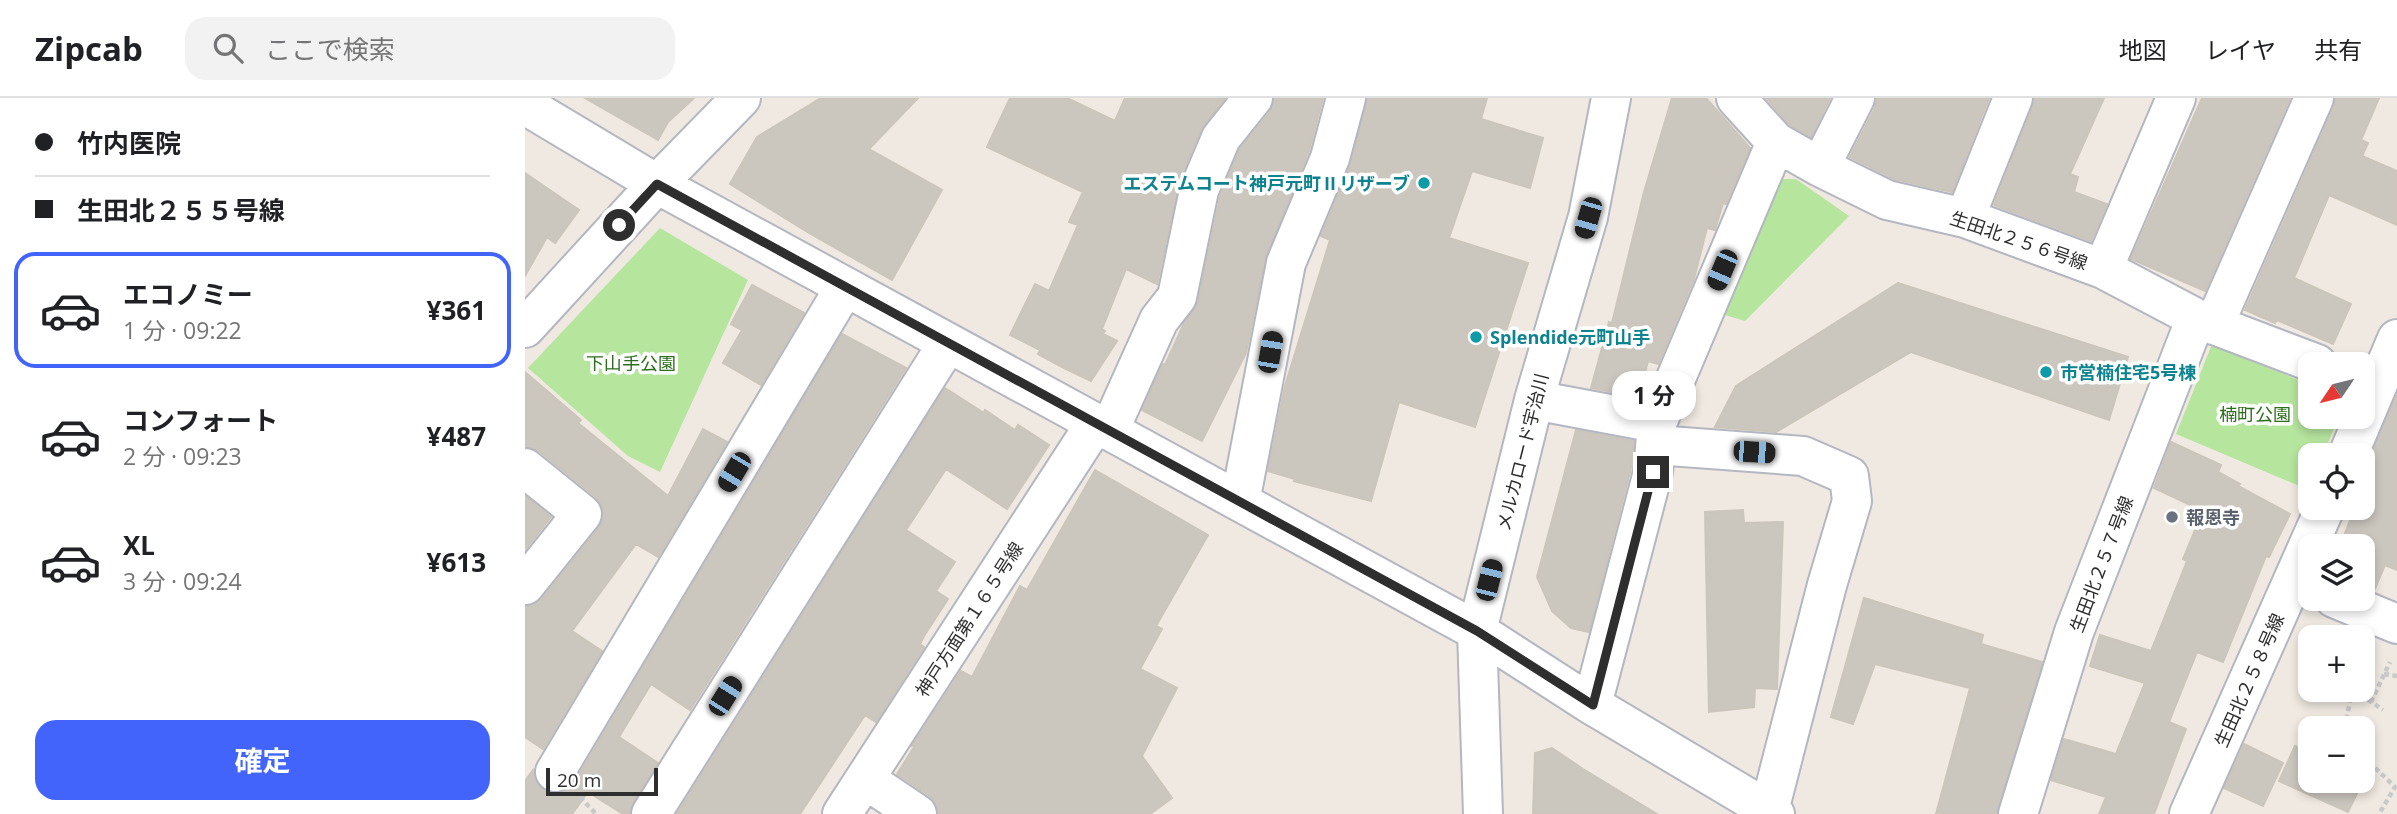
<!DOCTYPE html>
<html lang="ja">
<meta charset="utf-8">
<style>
:root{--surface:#fff;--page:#f2f2f2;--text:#202124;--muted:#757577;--line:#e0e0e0;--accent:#4264fb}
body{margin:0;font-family:"Open Sans","Noto Sans JP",sans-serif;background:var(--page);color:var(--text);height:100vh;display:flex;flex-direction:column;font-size:26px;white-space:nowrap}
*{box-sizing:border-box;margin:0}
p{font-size:23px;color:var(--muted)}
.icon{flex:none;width:38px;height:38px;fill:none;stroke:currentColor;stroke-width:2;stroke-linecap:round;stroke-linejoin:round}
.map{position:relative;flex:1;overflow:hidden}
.sheet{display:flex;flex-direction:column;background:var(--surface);width:525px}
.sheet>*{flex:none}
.guide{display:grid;align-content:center;height:154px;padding:0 35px;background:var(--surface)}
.needle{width:46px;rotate:235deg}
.tools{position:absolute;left:1773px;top:254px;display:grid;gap:14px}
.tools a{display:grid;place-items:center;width:77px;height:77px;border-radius:14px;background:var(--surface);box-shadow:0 4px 10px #0003;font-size:35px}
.scale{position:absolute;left:21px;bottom:18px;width:112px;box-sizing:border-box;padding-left:7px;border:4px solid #2e2e2e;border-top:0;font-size:19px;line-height:24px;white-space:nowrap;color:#2e2e2e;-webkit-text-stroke:5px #fff;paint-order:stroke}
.end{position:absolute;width:32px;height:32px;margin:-16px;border:9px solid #2e2e2e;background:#fff;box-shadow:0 0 0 4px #fff}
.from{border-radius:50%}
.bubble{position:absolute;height:49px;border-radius:21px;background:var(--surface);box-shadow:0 4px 10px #0003;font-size:23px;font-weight:700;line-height:49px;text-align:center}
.car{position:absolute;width:21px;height:42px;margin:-21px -10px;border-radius:9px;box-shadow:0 0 5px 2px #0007;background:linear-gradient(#222 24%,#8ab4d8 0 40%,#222 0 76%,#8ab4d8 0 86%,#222 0)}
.guide b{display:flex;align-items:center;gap:24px;height:66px;font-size:26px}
.guide b+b{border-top:2px solid var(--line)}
.guide i{width:18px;height:18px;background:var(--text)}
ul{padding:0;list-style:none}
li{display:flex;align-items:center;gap:21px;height:116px;margin:0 14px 10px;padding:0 21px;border:4px solid transparent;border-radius:21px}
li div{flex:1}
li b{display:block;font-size:26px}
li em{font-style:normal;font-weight:700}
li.current{border-color:var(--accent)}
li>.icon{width:63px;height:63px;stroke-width:1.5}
.action{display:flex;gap:14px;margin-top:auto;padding:14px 35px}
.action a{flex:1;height:80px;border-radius:21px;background:var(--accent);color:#fff;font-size:28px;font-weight:700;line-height:80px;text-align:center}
header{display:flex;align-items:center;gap:42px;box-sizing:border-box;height:98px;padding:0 35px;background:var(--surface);border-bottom:2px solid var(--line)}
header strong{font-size:33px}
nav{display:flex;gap:38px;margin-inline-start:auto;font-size:24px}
.search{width:490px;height:63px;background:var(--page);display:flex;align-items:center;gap:18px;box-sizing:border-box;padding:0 24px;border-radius:21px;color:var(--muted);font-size:26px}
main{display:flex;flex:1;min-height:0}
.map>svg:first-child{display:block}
</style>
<header>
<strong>Zipcab</strong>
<div class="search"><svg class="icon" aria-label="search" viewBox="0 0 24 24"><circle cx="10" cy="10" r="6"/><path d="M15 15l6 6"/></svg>ここで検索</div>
<nav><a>地図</a><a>レイヤ</a><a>共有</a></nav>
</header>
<main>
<section class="sheet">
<div class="guide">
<b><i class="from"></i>竹内医院</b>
<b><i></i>生田北２５５号線</b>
</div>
<ul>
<li class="current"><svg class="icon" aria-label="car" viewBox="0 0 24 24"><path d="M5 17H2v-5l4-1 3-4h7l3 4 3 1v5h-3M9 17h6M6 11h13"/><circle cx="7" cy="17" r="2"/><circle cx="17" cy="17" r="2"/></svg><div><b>エコノミー</b><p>1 分 · 09:22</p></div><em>¥361</em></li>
<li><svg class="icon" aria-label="car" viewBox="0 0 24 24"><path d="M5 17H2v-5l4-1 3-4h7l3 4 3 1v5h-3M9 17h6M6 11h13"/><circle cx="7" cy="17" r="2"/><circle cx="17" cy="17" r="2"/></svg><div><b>コンフォート</b><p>2 分 · 09:23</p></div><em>¥487</em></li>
<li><svg class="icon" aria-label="car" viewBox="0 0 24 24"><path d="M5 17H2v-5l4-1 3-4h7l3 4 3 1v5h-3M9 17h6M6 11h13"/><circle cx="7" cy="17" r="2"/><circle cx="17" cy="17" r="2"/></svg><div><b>XL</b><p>3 分 · 09:24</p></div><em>¥613</em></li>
</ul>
<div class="action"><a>確定</a></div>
</section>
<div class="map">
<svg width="1872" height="716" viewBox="0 0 1872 716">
<rect width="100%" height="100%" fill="#efe9e1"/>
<path fill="#b6e59e" d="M1247,81H1271L1324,118L1220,223L1190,214Z
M135,130L223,182L135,374L103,358L3,270Z
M1687,246L1785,287V318L1814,319L1798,357H1785L1784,392L1651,336Z"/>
<path fill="#cbc7bf" stroke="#cbc5ba" stroke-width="2" d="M60,0H169L143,24L133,42Z
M296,0H393L344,51L417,92L367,182L284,135L205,86L232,39Z
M485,0H542L590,23L600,0H700L676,31L654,83L632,186L601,171L577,231L580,233L578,236L592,243L566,283L539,270L513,256L515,252L485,237L510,186L524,193L553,127L544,124L558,94L462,49Z
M749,0H798L784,53L740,161L721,255L677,343L617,312L638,266L640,267L659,225L673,204L695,99L715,51L745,14Z
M842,0H962L956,21L1018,40L1005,90L947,73L924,140L1003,165L950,329L874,304L846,403L769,383L770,381L743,373L760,288L805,142L796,138L826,66Z
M1147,0H1181L1225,50L1201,106L1198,105L1190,132L1182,130L1169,181L1133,266L1123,263L1114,299L1066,290L1084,224L1087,225L1119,94Z
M1241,0H1305L1286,39L1265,27Z
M1352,0H1464L1427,94L1369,81L1325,59L1350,10Z
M1509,0H1579L1545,76L1553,79L1549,94L1582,106L1566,143L1469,107L1508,8Z
M1677,0H1765L1680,193L1606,161Z
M1810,0H1854L1836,42L1843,45L1837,58L1872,73V127L1804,97L1769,180L1826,206L1808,246L1752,222L1750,225L1720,212L1809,9Z
M0,75L54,112L30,145L22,139L0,178Z
M1373,185L1603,259L1584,322L1386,254L1251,334L1190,329L1211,288Z
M227,187L279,215L236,287L198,265L217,232L206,226Z
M317,236L381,270L165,612L126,586L94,639L133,665L108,704L104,716H98L63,694L47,716H0V683L8,672L11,684L19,693L30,696L40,693L49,685Z
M0,274L56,322L53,325L143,398L178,331L202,344L133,459L111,446L47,533L77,553L18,651L0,639V508L9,507L17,501L74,430L79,419L77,408L71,399L14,353L0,349Z
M420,290L459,315L460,312L490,332L493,327L524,347L482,411L421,371L381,432L430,464L411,493L423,501L399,538L395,546L399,549L351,624L340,617L275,716H152Z
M1872,297V472L1860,467L1849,493L1838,488V448H1815L1830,410H1838V374Z
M1051,332L1109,343L1106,370L1064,534L1046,530L1027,513L1012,479Z
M1646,344L1696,367L1693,374L1715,386L1713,388L1765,416L1744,459L1741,458L1698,564L1672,554L1644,624L1661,631L1629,716H1574L1581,699L1526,682L1539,641L1591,656L1620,585L1565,568L1575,537L1626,553L1662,463L1658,461L1678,413L1629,390Z
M570,372L683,437L631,528L637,531L615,571L652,590L617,658L647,700L625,716H414L411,706L405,698L372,676L389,649L387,648L436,573L447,579L495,488L502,492Z
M0,398L26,419L0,452Z
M1218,412L1219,425L1258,424L1252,591L1230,590L1229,609L1184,614L1180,414Z
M1339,500L1458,537L1456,546L1517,564L1472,716H1411L1445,590L1350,566L1328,626L1306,619Z
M1719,646L1758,665L1738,708L1699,690Z
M1770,648L1785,656V682H1838L1839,681L1823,714L1754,683Z
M1027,650L1058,671L1132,716H1008L1010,655Z"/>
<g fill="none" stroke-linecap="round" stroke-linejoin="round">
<defs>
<path id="minor" d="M1211,0L1251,44L1295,69L1362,102L1440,120L1578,171L1671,220L1792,266
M0,7L132,86L952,533L1067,607L1250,716
M1295,69L1330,0
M1440,120L1488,0
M1578,171L1651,0
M1689,227L1789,0
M0,230L132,86L216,0
M1009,302L1132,325
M584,333L634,222L652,199L674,92L696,40L728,0
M1131,347L1278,358L1324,378L1327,403L1302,487L1244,713
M1823,357L1872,241
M0,370L57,416L0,487
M715,404L761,165L805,60L821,0
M1809,500L1872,526
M1067,607L1128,374L1132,325L1251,44
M30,674L320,189
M340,681L392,716
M126,716L423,245
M317,716L570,326
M958,716L952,533L1009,302L1063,119L1086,0
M1493,716L1549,534L1671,220
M1664,716L1800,410"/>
</defs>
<use href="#minor" stroke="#b4b7c1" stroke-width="42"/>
<path stroke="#c9c9c9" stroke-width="4.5" stroke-dasharray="5 3.5" stroke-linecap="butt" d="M1859,576L1872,578
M1829,592L1858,612
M1846,604L1865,564
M1820,630L1827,592
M1838,658L1870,689L1854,716
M55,699L71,716"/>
<use href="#minor" stroke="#fff" stroke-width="38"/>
</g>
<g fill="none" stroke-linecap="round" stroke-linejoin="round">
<path stroke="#2e2e2e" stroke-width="9" d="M94,127L132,86L952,533L1068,607L1128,374"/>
</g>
<g fill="#0f9aa8" stroke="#fff" stroke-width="2.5">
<circle cx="899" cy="85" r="7"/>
<circle cx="951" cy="239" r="7"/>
<circle cx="1521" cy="274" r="7"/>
</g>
<circle fill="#6b7280" stroke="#fff" stroke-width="2.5" cx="1647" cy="419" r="7"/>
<g text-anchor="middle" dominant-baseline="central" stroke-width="7" stroke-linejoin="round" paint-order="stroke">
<g font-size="18" font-weight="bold" fill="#0d838f" stroke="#fff" text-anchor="start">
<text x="885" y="85" text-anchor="end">エステムコート神戸元町Ⅱリザーブ</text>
<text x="965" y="239">Splendide元町山手</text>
<text x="1535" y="274">市営楠住宅5号棟</text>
</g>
<g font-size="18" fill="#2e2e2e" stroke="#fff">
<text transform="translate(1494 142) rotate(19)">生田北２５６号線</text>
<text transform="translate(997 354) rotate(-76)">メルカロード宇治川</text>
<text transform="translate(1576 466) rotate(-69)">生田北２５７号線</text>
<text transform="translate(444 521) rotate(-57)">神戸方面第１６５号線</text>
<text transform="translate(1724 582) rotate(-66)">生田北２５８号線</text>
</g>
<g font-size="18" fill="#2c6e1b" stroke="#fff">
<text x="106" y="265">下山手公園</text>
<text x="1730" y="316">楠町公園</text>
</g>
<g font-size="18" font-weight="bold" fill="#5b616d" stroke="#fff" text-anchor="start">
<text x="1661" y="419">報恩寺</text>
</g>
</g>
</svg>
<div class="tools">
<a><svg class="needle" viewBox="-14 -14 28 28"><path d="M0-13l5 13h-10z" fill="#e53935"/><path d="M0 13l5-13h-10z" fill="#757577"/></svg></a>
<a><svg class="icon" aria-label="locate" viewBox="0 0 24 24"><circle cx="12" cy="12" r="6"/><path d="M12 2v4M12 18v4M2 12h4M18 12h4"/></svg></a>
<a><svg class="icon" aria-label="layers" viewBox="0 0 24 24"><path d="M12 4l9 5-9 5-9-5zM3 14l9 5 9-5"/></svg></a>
<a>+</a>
<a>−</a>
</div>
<div class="scale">20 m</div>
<i class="end from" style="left:94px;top:127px"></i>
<i class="end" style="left:1128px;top:374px"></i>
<div class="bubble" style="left:1087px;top:273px;width:84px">1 分</div>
<i class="car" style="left:1063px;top:120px;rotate:196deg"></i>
<i class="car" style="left:1197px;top:172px;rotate:203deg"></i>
<i class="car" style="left:745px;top:254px;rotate:10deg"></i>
<i class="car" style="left:1229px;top:354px;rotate:94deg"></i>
<i class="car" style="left:209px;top:374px;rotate:211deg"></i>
<i class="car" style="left:964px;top:482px;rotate:14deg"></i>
<i class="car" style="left:200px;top:598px;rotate:32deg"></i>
</div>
</main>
